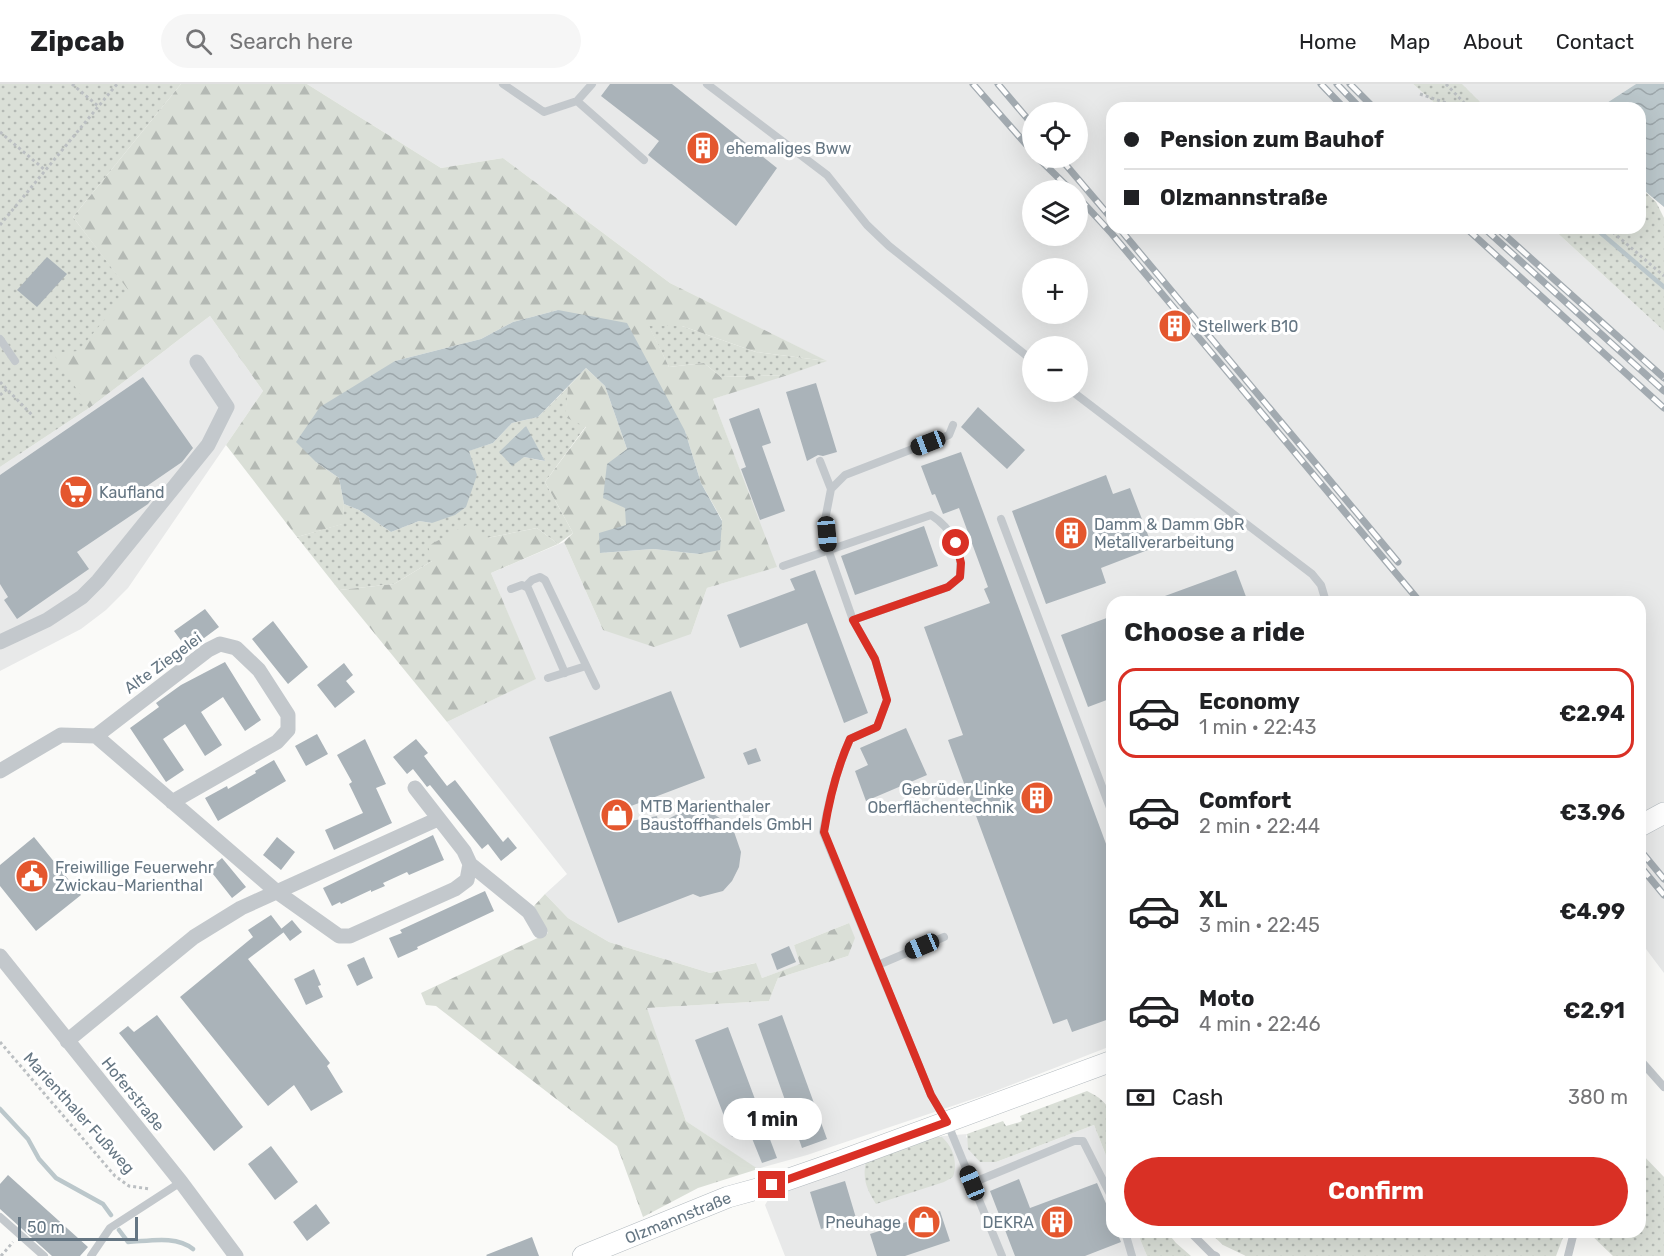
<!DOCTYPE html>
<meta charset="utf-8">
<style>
:root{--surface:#fff;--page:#f6f6f6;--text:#202124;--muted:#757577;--line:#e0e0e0;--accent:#d93025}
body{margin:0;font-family:Rubik,sans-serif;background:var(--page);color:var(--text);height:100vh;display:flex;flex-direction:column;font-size:22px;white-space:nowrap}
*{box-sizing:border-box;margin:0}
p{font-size:20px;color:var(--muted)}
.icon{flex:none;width:33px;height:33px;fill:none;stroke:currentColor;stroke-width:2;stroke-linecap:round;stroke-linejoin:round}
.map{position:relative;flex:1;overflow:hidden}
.panel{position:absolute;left:1106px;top:512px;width:540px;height:642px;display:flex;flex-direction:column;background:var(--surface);border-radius:18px;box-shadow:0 6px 24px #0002}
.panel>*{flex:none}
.top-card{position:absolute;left:1106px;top:18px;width:540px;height:132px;border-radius:18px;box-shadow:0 6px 24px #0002;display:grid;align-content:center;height:132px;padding:0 18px;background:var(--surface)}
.fabs{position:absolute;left:1022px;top:18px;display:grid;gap:12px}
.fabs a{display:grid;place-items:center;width:66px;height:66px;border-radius:50%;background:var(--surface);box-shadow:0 6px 24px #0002;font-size:30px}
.scale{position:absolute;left:18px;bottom:15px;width:120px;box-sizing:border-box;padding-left:6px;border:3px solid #657683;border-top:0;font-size:16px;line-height:21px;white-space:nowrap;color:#657683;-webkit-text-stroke:4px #fff;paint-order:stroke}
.end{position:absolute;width:27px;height:27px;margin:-14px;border:8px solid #d93025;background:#fff;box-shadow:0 0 0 3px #fff}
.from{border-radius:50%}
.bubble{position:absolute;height:42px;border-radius:21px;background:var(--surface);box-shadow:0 6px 24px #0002;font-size:20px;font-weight:700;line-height:42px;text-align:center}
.car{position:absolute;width:18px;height:36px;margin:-18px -9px;border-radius:8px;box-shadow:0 0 4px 2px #0007;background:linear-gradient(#222 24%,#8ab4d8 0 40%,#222 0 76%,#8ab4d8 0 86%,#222 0)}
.top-card b{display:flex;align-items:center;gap:21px;height:57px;font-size:22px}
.top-card b+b{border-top:2px solid var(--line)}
.top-card i{width:15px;height:15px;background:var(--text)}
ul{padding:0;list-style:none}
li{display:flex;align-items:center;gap:18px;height:90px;margin:0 12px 9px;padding:0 6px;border:3px solid transparent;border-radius:18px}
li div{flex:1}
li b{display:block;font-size:22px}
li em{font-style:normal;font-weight:700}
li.current{border-color:var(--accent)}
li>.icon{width:54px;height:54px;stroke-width:1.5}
h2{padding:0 18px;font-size:27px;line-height:72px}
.pay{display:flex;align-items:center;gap:15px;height:66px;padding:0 18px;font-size:22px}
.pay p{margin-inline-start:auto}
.cta{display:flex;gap:12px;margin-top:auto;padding:12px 18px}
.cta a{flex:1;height:69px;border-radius:36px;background:var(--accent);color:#fff;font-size:24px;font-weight:700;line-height:69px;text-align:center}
header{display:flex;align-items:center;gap:36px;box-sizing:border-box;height:84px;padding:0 30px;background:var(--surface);border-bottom:2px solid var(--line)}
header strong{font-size:28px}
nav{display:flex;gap:33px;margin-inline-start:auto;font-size:21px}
.search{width:420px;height:54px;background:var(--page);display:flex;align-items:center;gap:15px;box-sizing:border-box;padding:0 21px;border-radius:33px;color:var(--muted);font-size:22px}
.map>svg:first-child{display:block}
</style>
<header>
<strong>Zipcab</strong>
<div class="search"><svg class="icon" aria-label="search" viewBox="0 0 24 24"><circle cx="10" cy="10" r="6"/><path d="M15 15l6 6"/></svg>Search here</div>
<nav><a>Home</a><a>Map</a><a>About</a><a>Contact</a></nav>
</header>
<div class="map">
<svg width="1664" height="1172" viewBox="0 0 1664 1172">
<defs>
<pattern id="grass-dots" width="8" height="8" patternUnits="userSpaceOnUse" patternTransform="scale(1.5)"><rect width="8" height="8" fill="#dadfd7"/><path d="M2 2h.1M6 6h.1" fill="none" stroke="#b4b9b4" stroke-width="1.8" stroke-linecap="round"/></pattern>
<pattern id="forest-firs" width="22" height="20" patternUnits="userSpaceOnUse" patternTransform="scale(1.5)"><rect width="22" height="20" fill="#dadfd7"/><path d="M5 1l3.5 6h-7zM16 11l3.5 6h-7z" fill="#b4b9b4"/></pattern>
<pattern id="water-waves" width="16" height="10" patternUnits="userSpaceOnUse" patternTransform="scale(1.5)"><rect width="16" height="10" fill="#bbc7cb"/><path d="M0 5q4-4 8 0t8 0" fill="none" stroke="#9ca6aa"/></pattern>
</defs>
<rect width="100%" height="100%" fill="#fafaf8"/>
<path fill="#e8e9e9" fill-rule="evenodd" d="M307,0H1413L1440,24H1112V144H1552L1664,247V889L1640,857V518H1112L1111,962L985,1011L807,1071L757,1085L686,1037L646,924L769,917L778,894L848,872L849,839L794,861L801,880L762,894L755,879L710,889L609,858L568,834L545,810L567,790L447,638L535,595L491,489L564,458L603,546L691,550L707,504L776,483L713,315L826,277L670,199L503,74L441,84ZM1032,28H1077V74H1032ZM1032,106H1077V152H1032ZM1032,184H1077V230H1032ZM1032,262H1077V308H1032Z
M1452,0H1636L1599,24H1480Z
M210,232L263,307L128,504L106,526L81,545L0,587V383L89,324Z
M1094,1041L1111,1084L1112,1148H1137L1147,1172H785L765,1121L771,1111L932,1053L967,1050L966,1053L996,1078Z"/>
<path fill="url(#grass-dots)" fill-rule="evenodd" d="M0,0H181L73,133L129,206L169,263L89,324L0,383Z
M1413,0H1462L1486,24H1440Z
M1640,103L1656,118L1664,134V247L1552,144H1640Z
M648,241L682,242L756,268L827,277L788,291L721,293L704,279L669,283Z
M568,303L566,332L586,342L545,398L573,449L558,460L537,444L487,454L432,477L394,500L339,506L297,453L342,440L344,420L359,426L391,448L419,437L432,439L468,367L493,359L512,339L538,333ZM525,342L545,377H544L524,373Z
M1087,1007C1099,1013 1107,1018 1111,1031V1084L1094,1041L996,1078H980L968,1065L967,1050L1003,1037L1006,1042L1020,1038L1022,1037L1020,1032Z
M932,1053H942C953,1063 958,1078 953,1093L944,1098L876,1120C867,1106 862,1095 866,1078Z
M1640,1068L1664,1093V1172H1613L1588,1148H1640Z
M1137,1148H1167L1176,1159L1191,1172H1147Z
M1209,1148H1565L1556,1172H1246L1223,1161Z"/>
<path fill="url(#forest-firs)" d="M181,0H307L441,84L503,74L670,199L827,277L756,268L682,242H649L669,283L704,279L721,293L788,291L713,315L777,483L707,504L691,550L654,563L603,546L564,458L573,449L545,398L586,343L565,333L568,303L586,284L605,302L627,365L626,441L600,469L653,465L699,470L722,436L701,399L685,347L558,226L513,238L481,255L395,277L316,378L339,394L344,420L343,440L297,453L226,361L263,307L210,232L89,324L53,269L78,267L129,207L73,133Z
M466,441L487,454L537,444L558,460L491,489L536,595L447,638L339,506L394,500L432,477L428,462Z
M545,810L568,834L609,858L710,889L756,879L762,894L800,880L794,861L849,839L855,854L848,872L778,894L769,917L647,924L686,1037L758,1085L698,1104L643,1133L617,1062L436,922L426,921L421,909L548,849L534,822Z"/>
<path fill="url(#water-waves)" d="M1636,0H1664V123L1640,103V24H1599Z
M558,226L627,239L685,347L701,399L722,437L720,466L699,470L653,465L600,469L599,449L626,441L625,424L603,414L607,380L627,365L605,302L586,284L538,333L512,339L493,359L469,367L477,391L466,423L455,431L432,439L419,437L391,448L359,426L344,420L339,394L316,378L296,358L320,323L395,277L481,255L513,238Z
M526,342L545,377L524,373L512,382L499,368Z"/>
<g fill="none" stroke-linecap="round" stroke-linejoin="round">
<path stroke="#bbc7cb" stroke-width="4.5" d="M1595,144L1664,203
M0,1025L28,1055L39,1075L56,1094L103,1120L111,1131
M119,1146L128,1158C149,1157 176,1151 193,1165"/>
</g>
<path fill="#aab3b9" d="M610,0H672L777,84L736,142L648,71L659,57L601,12Z
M47,173L67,190L37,223L17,206Z
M143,293L193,364L182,378L147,402L154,412L148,420L77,468L89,485L17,535L4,516L8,513L0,500V391Z
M816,299L837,368L823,372L818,371L807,377L786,308Z
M978,323L1025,366L1007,385L961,343Z
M759,324L771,359L762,362L785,427L760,436L741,385L746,383L729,335Z
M961,368L1112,776V934L1072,948L1067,935L1053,940L948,656L963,651L924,543L990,519L984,505L988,503L959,424L943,430L935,410L932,411L921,382Z
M1106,391L1113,410L1130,404L1153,464L1101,484L1106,499L1046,520L1012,427Z
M924,442L938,482L855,511L841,472Z
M815,486L868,629L844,639L807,539L740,564L727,531L795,506L790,495Z
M1236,486L1248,518H1154V516Z
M205,525L219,543L188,566L174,547Z
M1112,532V614L1088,623L1061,551Z
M273,537L308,583L288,600L252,555Z
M225,578L261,636L245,647L223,613L201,628L222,661L205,672L185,640L163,655L184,686L166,698L130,644L159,623L156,619L181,601Z
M344,579L353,591L346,597L355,608L335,624L317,601Z
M671,607L705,694L602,733L605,742L657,732L659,740L683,727L697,724L709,727L732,742L741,768L739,783L732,797L723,807L700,813L693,810L618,839L549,653Z
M906,644L927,691L866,717L855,687L868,681L860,664Z
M317,650L328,670L306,682L295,662Z
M365,655L386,700L376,704L392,739L334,766L325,746L363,729L349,700L352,698L337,671Z
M416,655L428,669L424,672L447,702L455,696L503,758L508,753L517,764L501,777L488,760L482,765L430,701L427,703L413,685L407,690L393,673Z
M756,664L761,677L748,681L743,669Z
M274,676L286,697L218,737L205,714L227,702L228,705L256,689L255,687Z
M433,751L444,776L409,791L407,788L383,799L385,802L371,808V806L341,820L340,818L332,822L323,804Z
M34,753L81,811L36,847L0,802V781Z
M277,753L295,768L281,786L263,771Z
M222,774L246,803L232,814L209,785Z
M485,807L494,827L417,863L418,865L398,874L389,854L402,849L400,846Z
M271,831L284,848L248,875L330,979L327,982L343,1008L311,1027L294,1001L268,1022L180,913L253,853L248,846Z
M292,836L302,848L290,857L281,845Z
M789,862L796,878L777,886L771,870Z
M364,873L373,894L357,902L347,881Z
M314,885L321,901L318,902L323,913L306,921L294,895Z
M157,931L243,1043L214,1067L119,949L128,942L134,948Z
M782,931L827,1055L802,1064L758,940Z
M728,943L777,1074L762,1079L749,1047L732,1053L695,956Z
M271,1062L298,1098L275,1116L248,1080Z
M8,1091L88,1163L80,1172H52L0,1125V1100Z
M1019,1095L1030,1124L1097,1099L1112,1133V1148H1117L1121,1158L1085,1172H1015L990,1107Z
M845,1097L856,1134L821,1145L810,1108Z
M316,1120L330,1139L307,1157L293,1138Z
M940,1127L950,1157L905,1172H877L870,1150Z
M532,1153L539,1172H487L486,1171Z"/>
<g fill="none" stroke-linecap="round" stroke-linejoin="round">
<defs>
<path id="secondary" d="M1640,742L1664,729
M583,1172L728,1113L772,1101L838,1078L1112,977"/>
</defs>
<use href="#secondary" stroke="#b3babf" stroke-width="22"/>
<path stroke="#bbbfc2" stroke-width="3" stroke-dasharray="3 3" stroke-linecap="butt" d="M72,0L98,22
M1446,0L1469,24
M1420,10L1461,24
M0,48L45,86
M0,141L117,0
M1608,144L1664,192
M0,298L32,331
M0,311L7,305
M0,958L115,1092L129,1102L150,1105
M1,1172L13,1158"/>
<path stroke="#c3c8cc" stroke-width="8" d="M503,0L544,28L577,17L644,76
M707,0L827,91L867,141L889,162L1032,276
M577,17L592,0
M0,255L15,277
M1073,308L1312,490L1321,501L1326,518
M953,341L949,351L845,391L831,405L825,436L828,465L853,536L875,575L887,616L877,643L850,655C837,684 829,715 823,748L931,1011L947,1038L1002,1172
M820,377L831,405
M1001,435L1112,729
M783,482L931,431C953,445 963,467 960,493L948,503L853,536
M526,502L532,496L540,493L545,496L596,602
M511,505L522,501L528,504L565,589
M548,594L586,582
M878,881L944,853
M1640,976L1664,1003
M972,1099L1074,1057H1083L1112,1114
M0,1133L44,1172
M1125,1148L1132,1172
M1190,1148L1212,1170L1216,1172
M91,1172L110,1144L181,1098
M1568,1172L1574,1148"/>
<path stroke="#c3c8cc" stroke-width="15" d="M0,558L47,536L82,513L98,497L208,361L227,323L197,278
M96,652L277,808L339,852H350L455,805L467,796L470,780L464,767L415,704
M0,687L61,651L96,652L208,566L220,560L236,564L259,586L288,631V646L277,658L172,718
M470,780L529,828L540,847
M0,872L181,1098L236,1172
M67,957L194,853L241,824L438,735"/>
<use href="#secondary" stroke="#fff" stroke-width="21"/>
<defs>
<path id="rail" d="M973,0L1032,67
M998,0L1032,40
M1321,0L1344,24
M1337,0L1360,24
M1350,0L1374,24
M1038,74L1071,106
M1060,74L1112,135
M1077,112L1112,150L1420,518
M1119,144L1398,478
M1466,144L1664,324
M1484,144L1664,307
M1497,144L1664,294
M1640,766L1664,795
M1640,782L1664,811"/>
</defs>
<use href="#rail" stroke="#a2aab0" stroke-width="7"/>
<use href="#rail" stroke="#fff" stroke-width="4.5" stroke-dasharray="14" stroke-linecap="butt"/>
</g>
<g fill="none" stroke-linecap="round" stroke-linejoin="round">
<path stroke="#d93025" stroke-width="8" d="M772,1101L947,1038L931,1011L824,748C829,716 837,684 850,655L877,643L887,616L875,575L853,536L948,503L960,493L961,479L956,459"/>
</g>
<defs>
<symbol id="building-disc" viewBox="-11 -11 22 22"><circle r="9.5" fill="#e4572e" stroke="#fff"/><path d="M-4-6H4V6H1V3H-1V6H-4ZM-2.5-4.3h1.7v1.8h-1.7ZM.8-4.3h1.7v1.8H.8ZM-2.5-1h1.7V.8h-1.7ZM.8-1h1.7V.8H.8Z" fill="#fff"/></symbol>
<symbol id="supermarket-disc" viewBox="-11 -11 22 22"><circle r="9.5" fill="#e4572e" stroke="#fff"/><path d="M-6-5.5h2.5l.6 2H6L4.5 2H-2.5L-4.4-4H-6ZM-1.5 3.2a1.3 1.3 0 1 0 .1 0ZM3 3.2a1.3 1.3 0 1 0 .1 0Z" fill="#fff"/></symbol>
<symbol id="shop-disc" viewBox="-11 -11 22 22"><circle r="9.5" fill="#e4572e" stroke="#fff"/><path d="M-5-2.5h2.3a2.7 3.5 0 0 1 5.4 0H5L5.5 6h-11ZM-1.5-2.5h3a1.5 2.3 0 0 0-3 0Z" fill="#fff"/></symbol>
<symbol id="civic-disc" viewBox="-11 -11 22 22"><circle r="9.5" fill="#e4572e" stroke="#fff"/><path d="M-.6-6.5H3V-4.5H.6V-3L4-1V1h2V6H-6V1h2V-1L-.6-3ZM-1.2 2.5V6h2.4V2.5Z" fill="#fff"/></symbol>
</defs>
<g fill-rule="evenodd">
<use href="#building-disc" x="684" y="45" width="38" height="38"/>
<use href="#building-disc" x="1156" y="223" width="38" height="38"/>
<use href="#supermarket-disc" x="57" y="389" width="38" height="38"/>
<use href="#building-disc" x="1052" y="430" width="38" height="38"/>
<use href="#building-disc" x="1018" y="695" width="38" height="38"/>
<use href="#shop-disc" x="598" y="712" width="38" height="38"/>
<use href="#civic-disc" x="13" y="773" width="38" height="38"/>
<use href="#shop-disc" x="905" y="1119" width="38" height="38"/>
<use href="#building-disc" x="1038" y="1119" width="38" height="38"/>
</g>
<g text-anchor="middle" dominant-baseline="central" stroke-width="6" stroke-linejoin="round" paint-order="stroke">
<g font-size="16" fill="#657683" stroke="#fff" text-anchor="start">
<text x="726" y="64">ehemaliges Bww</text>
<text x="1198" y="242">Stellwerk B10</text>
<text x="99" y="408">Kaufland</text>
<text x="1094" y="440">Damm &amp; Damm GbR<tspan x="1094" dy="18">Metallverarbeitung</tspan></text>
<text x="1014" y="705" text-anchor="end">Gebrüder Linke<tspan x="1014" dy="18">Oberflächentechnik</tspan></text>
<text x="640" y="722">MTB Marienthaler<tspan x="640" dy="18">Baustoffhandels GmbH</tspan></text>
<text x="55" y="783">Freiwillige Feuerwehr<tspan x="55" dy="18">Zwickau-Marienthal</tspan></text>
<text x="901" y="1138" text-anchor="end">Pneuhage</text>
<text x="1034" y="1138" text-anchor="end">DEKRA</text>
</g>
<g font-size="16" fill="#657683" stroke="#fff">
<text transform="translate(163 579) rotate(-36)">Alte Ziegelei</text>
<text transform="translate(133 1010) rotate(51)">Hoferstraße</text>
<text transform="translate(79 1029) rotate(48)">Marienthaler Fußweg</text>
<text transform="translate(678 1134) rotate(-22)">Olzmannstraße</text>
</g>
</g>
</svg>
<div class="fabs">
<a><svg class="icon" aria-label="locate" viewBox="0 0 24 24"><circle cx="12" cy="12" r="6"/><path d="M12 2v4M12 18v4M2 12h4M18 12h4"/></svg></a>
<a><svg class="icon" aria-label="layers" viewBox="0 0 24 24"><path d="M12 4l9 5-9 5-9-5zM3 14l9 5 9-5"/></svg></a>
<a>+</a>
<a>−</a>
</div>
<div class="scale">50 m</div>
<i class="end from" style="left:956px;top:459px"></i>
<i class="end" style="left:772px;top:1101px"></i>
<div class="bubble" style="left:723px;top:1014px;width:99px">1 min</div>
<i class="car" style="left:928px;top:359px;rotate:249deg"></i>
<i class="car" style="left:827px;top:450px;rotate:175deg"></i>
<i class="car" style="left:922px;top:862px;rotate:247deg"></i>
<i class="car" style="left:972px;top:1099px;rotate:338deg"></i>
<div class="top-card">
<b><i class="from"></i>Pension zum Bauhof</b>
<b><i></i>Olzmannstraße</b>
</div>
<section class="panel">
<h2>Choose a ride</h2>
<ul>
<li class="current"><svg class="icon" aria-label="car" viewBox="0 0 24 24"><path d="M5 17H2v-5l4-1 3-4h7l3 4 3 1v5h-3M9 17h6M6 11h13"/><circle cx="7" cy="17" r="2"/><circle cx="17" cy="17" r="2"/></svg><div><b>Economy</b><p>1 min · 22:43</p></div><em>€2.94</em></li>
<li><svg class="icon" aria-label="car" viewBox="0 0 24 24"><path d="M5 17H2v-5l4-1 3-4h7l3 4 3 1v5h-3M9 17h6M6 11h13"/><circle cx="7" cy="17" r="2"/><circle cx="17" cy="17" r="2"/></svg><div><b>Comfort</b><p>2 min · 22:44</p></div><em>€3.96</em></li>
<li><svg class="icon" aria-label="car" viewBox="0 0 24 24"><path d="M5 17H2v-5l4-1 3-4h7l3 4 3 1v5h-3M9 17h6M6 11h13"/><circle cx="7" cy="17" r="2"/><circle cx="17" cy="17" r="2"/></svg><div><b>XL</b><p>3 min · 22:45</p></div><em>€4.99</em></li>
<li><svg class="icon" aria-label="car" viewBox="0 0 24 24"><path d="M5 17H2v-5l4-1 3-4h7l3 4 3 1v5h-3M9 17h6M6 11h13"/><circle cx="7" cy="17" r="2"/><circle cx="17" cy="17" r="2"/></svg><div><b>Moto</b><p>4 min · 22:46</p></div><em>€2.91</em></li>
</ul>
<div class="pay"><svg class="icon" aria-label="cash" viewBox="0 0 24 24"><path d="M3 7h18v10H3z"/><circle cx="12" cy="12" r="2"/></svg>Cash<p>380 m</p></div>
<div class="cta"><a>Confirm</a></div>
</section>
</div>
